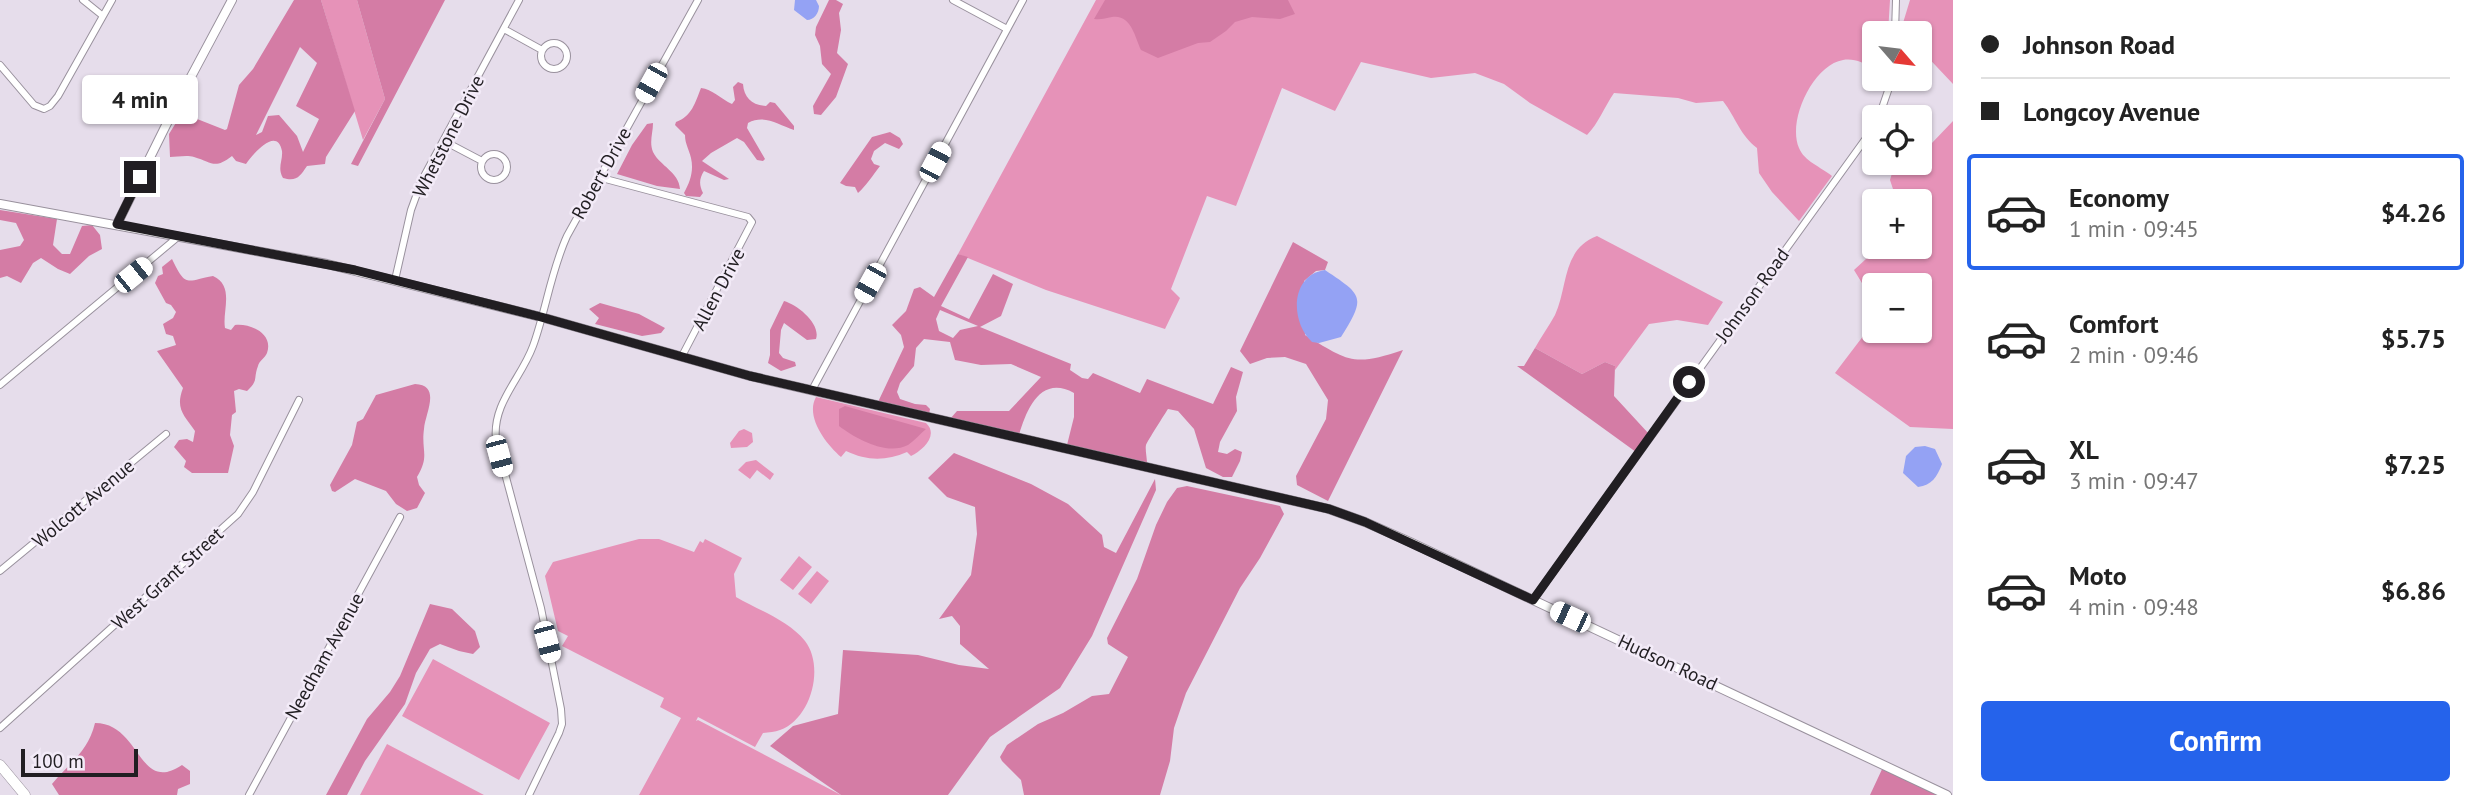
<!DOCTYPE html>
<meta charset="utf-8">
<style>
:root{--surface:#fff;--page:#f2f2f2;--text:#222;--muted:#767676;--line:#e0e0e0;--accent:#2563eb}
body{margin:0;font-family:"PT Sans",sans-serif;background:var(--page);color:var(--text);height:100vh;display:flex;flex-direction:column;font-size:26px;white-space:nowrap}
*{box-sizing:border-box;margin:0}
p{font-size:23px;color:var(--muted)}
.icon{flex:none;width:38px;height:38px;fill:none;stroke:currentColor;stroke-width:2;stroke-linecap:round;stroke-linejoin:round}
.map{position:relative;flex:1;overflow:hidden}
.side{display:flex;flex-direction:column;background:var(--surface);width:525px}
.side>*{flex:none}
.guide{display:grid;align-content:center;height:154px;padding:0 28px;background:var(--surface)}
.needle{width:46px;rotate:118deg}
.tools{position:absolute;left:1862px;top:21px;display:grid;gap:14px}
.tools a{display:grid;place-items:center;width:70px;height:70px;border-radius:7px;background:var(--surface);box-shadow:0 2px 5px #0004;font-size:35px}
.scale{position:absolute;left:21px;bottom:18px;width:117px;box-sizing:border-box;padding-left:7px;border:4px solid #211e22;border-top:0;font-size:19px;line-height:24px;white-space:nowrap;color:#211e22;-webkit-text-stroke:5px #f3ebf8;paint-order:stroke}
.end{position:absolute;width:32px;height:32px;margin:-16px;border:9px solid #211e22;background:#fff;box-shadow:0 0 0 4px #fff}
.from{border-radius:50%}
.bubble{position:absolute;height:49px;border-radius:7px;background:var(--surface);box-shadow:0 2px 5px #0004;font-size:23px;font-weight:800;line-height:49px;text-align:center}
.car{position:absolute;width:21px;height:42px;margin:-21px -10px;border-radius:9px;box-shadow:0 0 5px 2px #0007;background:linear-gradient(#fff 24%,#345 0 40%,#fff 0 76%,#345 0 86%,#fff 0)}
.guide b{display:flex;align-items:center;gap:24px;height:66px;font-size:26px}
.guide b+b{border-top:2px solid var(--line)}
.guide i{width:18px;height:18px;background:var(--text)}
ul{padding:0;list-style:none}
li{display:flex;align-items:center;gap:21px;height:116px;margin:0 14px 10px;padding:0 14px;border:4px solid transparent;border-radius:7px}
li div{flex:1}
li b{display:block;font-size:26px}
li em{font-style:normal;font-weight:800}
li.selected{border-color:var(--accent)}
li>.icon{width:63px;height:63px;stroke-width:1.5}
.primary-button{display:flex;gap:14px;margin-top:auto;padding:14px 28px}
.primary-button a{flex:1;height:80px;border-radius:7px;background:var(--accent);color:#fff;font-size:28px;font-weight:800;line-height:80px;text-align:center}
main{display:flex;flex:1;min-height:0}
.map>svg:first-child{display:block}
</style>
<main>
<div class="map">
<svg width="1953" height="795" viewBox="0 0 1953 795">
<rect width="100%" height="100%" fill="#e6ddeb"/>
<path fill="#e692b8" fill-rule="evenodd" d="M321,0H357L385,99L363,140Z
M1096,0H1890L1888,33H1874V68C1864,63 1854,58 1843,60C1813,65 1787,121 1799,148C1804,161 1821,167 1832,176L1799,221L1772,192L1759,173L1757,148C1740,135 1736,118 1723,101L1696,103L1678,98L1614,93C1605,106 1598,124 1587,135L1530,103L1504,84L1475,73L1431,78L1361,62L1335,111L1282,88L1236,206L1207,196L1171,289L1180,298L1165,329L1046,290L958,254Z
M1910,0H1953V84L1920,49V33H1909L1903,23Z
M1953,121V429L1910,427L1835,373L1870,327L1865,288L1854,270L1879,247H1920V201H1897L1890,180L1895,163H1920V147L1931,144ZM1874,285H1920V331H1874Z
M1597,236L1723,302L1708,325L1677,320L1649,324L1615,370V366L1605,362L1582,374L1535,348C1541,337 1549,326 1555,315C1568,287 1562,249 1597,236Z
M816,397L926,423C939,435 923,450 911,456L907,452C886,461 867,461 846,451L841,457C826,444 805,417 816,397Z
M744,429L752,433L753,442L747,447L731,448L730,443L739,431Z
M756,460L774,474L770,480L757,470L750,479L738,470L746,462Z
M639,539H659L694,552L700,541L703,543L705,539L742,558L734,574L736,597C758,610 788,620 805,641C825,667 811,719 780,730C775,732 769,732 763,733L755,747L698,717L696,721L698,720L841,795H639L681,718L660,707L664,698L562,646L568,636L558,631L545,576L553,562Z
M799,556L812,567L793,590L780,580Z
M817,571L829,581L811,604L798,594Z
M433,659L550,723L519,780L402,716Z
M387,744L484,795H360Z"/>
<path fill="#d47ca5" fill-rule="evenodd" d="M294,0H321L355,111L326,157L325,164L307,166C300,176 297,182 283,178C277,168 283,161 282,151C277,125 252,155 246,164L236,161L232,156C214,170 212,162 194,157C187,155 177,157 170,157L169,134L182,113L225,130L227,129L239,85L253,69ZM300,47L317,63L296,106L319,119L303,152L297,136L279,115L268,116L262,132L256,135Z
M357,0H445L358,166L351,164L385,99Z
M829,0H836L843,4L839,13L841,30L837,53L848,64L836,97L821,115L814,114L813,106L831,74L822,64L820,46L815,35L816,27Z
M1105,0H1288L1295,14L1280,19L1252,17L1235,22L1226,31L1210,42L1198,43L1158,58L1141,50C1135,37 1131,14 1112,17C1105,18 1102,20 1094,19Z
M738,82L743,84C744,98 752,105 766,106L770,102L775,103L794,126V130C778,125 765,114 748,123L747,128L765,159L763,161L757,160L744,142L737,138L711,153L702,161L729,179L724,180L704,171C699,179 699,185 703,193L700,197L686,196L684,193C690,182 694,171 691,158C689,149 685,144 685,135L675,125L676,122C692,116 695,103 701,88C712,89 721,99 732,104L735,100L733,87Z
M653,123C653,133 649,142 653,152C660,166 679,172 680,189L657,186L617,174L632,145L647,124Z
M890,132L900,138L903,144L899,149L885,143L874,151L871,159L874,164L880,166C873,175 866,186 858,193L855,187L846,186L840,183L872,137Z
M0,210L57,219L53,245L62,254H70L82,226L92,225L100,235L102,249L89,256L70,274L58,269L41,258L33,263L21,283L7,276L0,278V250L20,246L24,240L16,223L0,220Z
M1293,242L1328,262L1325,270L1316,271L1304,281L1305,335C1348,361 1353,367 1403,350L1328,501L1297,485L1296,476L1326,419L1328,400L1306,364L1285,357L1267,358L1250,364L1240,351Z
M958,254L968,257L941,306L969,319L993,274L1013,284L1001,316L980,327L1071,364L1070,370L1082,378L1088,379L1093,373L1140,393L1147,379L1213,404L1231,367L1243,372L1236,397L1237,411L1220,442L1218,452L1227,454L1235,449L1242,452L1240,461L1232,477H1223L1206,468L1194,429L1178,411L1168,409C1166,412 1147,442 1146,445C1145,449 1147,458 1147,463L1067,445L1074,417V393C1041,375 1027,408 1019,435L950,419L957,411H1009L1041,377L1011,364L981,365L955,360L950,342L924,339L916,348L914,366L900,383L897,392L900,399L915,404L926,405L930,409L929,414L878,402L904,347L901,335L892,325L906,311L914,289L920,287L934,297ZM940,310L978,326L960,330L953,338L939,331L936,319Z
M172,259C186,288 186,281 213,276C235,286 222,311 225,328L231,330L235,325C249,323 274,333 267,353C265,358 259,361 258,366C253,379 259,380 247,391L239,389L234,391L236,412L232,415L230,435L234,446L228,473H192L184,467L186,461L174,447L179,440L187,439L193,442L195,431C184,415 175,409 183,388L157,351L176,345L173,336L166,334L163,324L173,318L176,312L171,305L166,303L155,283L158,276L163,274L162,267Z
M784,301C798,305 821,324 816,339L807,340L784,323L781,330L779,353L783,358L795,362L796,366L781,371L768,363L770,355V330Z
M600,303L639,314L665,328L661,333L642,336L595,324L599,318L589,309Z
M1535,348L1582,374L1605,362L1615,366L1614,396L1649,434L1636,452L1517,366H1524Z
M415,384C442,385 425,414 424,429C421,451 430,456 417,477L419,485L425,493L417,508L407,511L396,504L386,491L355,479L335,492L332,491L330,485L352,445L357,422L363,419L376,395Z
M845,406L926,429C920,434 914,441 908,445C887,456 856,439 839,426V409Z
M954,453L1031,484L1068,504L1102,535L1104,547L1116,553L1155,479L1156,490L1092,636L1060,688L990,737L948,795H841L770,746L793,726L838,714L843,650L918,655L959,665L989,669L960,644V626L952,616L939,619L971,575L977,534L975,507L947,497L928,478Z
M1187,486L1280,506L1284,514L1260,558L1240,588L1186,693L1174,728L1170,761L1160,795H1024L1021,780L1002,761L1000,757L1007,745L1038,724L1063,713L1092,696L1109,694L1128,657L1108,644L1107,638L1137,579L1156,525L1167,502L1177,488Z
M430,604L452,609L475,631L480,647L473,654L459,651L440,644L430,649L416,673L405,704L365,761L347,795H326L367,719L390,692L400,676Z
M95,723C141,723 138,795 182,765L190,771V784L178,789L177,795H59L52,784C71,761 88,752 95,723Z
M1884,765L1939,795H1870Z"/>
<path fill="#94a2f4" d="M795,0H816L819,6C819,13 814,20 807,20L794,10Z
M1325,270C1362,295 1367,296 1341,337L1319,343L1312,342C1290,322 1290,275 1325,270Z
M1925,446L1935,449L1942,464C1937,477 1932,485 1918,487L1903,473L1906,456L1915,447Z"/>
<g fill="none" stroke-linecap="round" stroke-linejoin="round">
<defs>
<path id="minor" d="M83,0L103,16
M953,0L1007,29
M504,29L542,50
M1895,33L1896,0
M541 56a13 13 0 1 1 26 0a13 13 0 1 1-26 0Z
M0,65L34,105L44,109L50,106L58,96L112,0
M1879,117L1892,79
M444,141L482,161
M481 167a13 13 0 1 1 26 0a13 13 0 1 1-26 0Z
M598,177L748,217L752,222L682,356
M395,280L411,210L422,180L519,0
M0,385L179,236
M812,390L1023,0
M0,571L166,434
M1533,600L1874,127
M0,728L238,514L253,492L299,400
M249,795L400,517
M529,795L559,733L562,724L561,709L541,608L496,440C492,403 521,379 533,346C546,310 551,271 567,236L698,0"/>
<path id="tertiary" d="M0,204L327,264L541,317L750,376L1329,509L1365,522L1410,542L1947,795
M117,224L177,103L232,0"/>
<path id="primary" d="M0,765L25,795"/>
</defs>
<use href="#minor" stroke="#99919d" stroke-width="8"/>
<use href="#tertiary" stroke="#99919d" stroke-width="10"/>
<use href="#primary" stroke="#99919d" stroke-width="11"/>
<use href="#minor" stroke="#fff" stroke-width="6"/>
<use href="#tertiary" stroke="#fff" stroke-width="8"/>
<use href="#primary" stroke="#fff" stroke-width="10"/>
</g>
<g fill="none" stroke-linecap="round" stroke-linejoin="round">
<path stroke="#211e22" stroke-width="9" d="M140,177L117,224L355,270L541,317L750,376L1329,509L1365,522L1533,600L1689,382"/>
</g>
<g text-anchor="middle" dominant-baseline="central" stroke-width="5" stroke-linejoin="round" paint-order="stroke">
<g font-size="19" fill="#211e22" stroke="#f3ebf8">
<text transform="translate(448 136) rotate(-63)">Whetstone Drive</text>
<text transform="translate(601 173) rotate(-61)">Robert Drive</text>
<text transform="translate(718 289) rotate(-62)">Allen Drive</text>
<text transform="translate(1752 295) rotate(-54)">Johnson Road</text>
<text transform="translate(83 503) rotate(-40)">Wolcott Avenue</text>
<text transform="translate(167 578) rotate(-42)">West Grant Street</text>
<text transform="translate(324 656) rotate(-61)">Needham Avenue</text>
<text transform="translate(1668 662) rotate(25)">Hudson Road</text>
</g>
</g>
</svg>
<div class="tools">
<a><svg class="needle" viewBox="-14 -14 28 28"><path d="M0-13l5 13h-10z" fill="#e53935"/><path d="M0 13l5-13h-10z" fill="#767676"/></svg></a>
<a><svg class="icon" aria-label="locate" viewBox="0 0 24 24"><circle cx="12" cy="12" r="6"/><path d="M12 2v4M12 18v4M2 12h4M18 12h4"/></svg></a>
<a>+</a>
<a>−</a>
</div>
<div class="scale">100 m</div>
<i class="end from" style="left:1689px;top:382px"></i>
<i class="end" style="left:140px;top:177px"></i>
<div class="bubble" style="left:82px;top:75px;width:116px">4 min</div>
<i class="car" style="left:651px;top:83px;rotate:209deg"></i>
<i class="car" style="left:935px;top:162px;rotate:28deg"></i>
<i class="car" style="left:133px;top:275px;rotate:51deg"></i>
<i class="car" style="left:870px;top:283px;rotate:209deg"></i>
<i class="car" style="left:499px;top:456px;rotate:165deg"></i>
<i class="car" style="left:1570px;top:617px;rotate:295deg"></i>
<i class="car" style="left:547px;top:642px;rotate:165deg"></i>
</div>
<section class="side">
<div class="guide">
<b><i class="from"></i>Johnson Road</b>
<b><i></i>Longcoy Avenue</b>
</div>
<ul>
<li class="selected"><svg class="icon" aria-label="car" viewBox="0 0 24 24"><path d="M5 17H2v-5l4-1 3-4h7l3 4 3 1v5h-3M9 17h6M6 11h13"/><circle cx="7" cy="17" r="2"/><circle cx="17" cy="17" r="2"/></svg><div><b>Economy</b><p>1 min · 09:45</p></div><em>$4.26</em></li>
<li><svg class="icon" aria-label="car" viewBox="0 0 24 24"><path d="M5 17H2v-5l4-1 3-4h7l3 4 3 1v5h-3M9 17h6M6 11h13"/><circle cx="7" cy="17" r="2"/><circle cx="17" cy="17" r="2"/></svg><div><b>Comfort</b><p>2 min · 09:46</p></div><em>$5.75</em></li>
<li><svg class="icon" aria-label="car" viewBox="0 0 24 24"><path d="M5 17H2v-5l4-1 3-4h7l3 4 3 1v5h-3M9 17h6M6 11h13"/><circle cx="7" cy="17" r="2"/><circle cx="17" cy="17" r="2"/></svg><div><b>XL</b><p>3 min · 09:47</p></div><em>$7.25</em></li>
<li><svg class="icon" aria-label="car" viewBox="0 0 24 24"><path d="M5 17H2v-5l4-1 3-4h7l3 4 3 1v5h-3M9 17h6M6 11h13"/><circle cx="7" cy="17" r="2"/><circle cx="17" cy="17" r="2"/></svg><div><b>Moto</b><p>4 min · 09:48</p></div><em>$6.86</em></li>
</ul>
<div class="primary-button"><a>Confirm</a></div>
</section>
</main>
